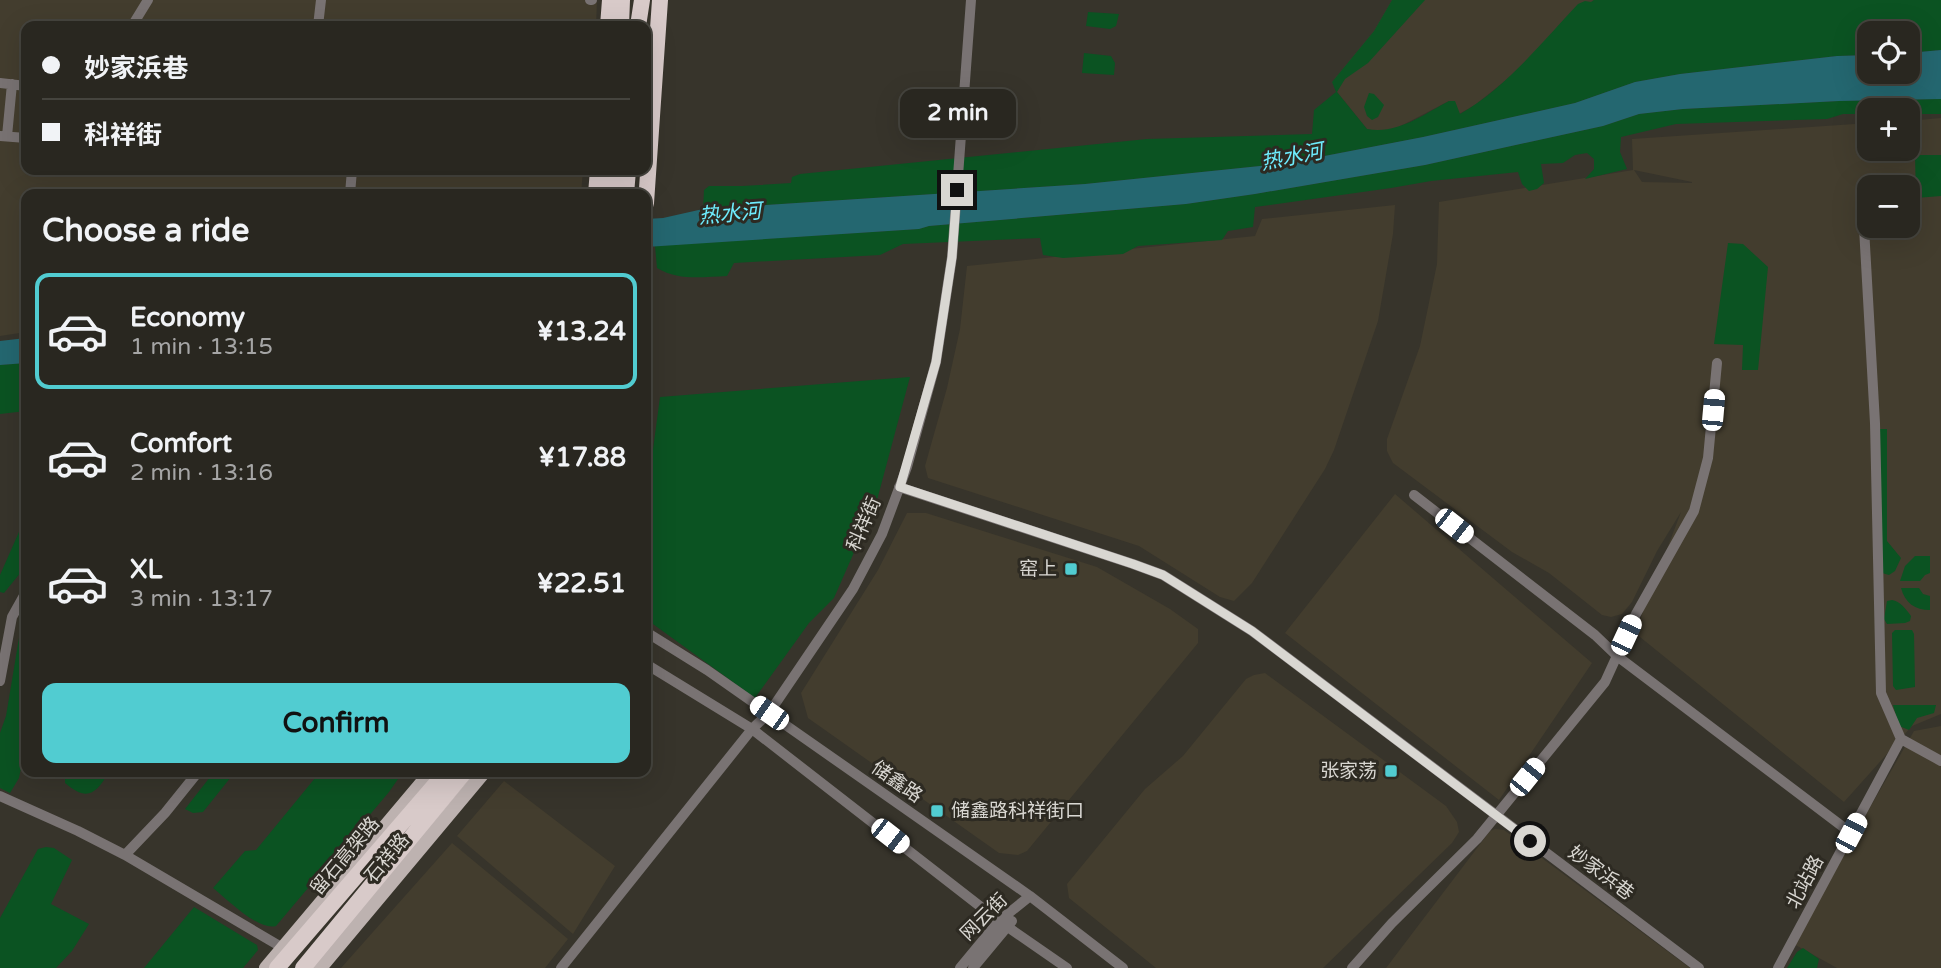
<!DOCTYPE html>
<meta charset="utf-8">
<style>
:root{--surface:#292720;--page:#35332d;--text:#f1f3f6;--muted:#a5a5a5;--line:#45443e;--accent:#51ccd1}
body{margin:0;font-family:"Varela Round","Noto Sans SC",sans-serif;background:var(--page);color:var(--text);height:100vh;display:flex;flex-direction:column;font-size:26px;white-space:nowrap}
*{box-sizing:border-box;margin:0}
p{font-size:23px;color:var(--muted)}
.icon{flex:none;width:38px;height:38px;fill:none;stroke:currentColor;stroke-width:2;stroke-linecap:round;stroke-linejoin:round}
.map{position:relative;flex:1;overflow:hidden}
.side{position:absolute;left:21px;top:189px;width:630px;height:588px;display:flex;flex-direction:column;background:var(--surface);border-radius:14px;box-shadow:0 7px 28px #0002,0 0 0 2px var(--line)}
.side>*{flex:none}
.guide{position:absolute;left:21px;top:21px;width:630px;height:154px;border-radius:14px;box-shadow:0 7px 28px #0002,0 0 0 2px var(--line);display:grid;align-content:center;height:154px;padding:0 21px;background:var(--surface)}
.fabs{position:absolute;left:1857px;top:21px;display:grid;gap:14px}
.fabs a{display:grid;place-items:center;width:63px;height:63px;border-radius:14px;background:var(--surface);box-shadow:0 7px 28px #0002,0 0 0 2px var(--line);font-size:35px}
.end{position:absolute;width:32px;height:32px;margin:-16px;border:9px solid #d9d7d2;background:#111;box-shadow:0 0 0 4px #111}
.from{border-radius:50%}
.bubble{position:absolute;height:49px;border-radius:14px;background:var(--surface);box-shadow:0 7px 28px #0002,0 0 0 2px var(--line);font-size:23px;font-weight:700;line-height:49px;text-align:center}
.car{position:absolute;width:21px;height:42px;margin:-21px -10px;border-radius:9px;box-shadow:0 0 5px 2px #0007;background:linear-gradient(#fff 24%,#345 0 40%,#fff 0 76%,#345 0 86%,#fff 0)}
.guide b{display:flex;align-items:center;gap:24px;height:66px;font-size:26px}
.guide b+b{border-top:2px solid var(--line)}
.guide i{width:18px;height:18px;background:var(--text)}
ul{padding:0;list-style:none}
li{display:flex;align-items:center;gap:21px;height:116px;margin:0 14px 10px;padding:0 7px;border:4px solid transparent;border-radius:14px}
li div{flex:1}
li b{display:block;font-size:26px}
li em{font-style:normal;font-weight:700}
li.active{border-color:var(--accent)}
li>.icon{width:63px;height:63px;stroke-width:1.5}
h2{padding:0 21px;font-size:32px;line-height:84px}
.cta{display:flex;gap:14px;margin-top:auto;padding:14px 21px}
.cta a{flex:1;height:80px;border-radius:14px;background:var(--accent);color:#111;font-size:28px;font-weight:700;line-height:80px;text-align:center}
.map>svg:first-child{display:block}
</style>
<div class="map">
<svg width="1941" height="968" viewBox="0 0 1941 968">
<rect width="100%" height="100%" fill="#37342b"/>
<path fill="#433d2e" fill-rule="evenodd" d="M0,0H597L596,26H26V170H583L581,194H26V332L0,336Z
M1392,0H1594L1505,81L1475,105L1459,114L1449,101L1397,128L1380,132L1367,129L1337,92L1332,82L1374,31Z
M1941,118V714L1912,726L1844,802L1635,633L1681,512L1657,551L1632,602L1622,614L1611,617L1602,615L1549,573L1512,552L1393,463L1387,451V439L1420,346L1437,264L1439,202L1633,170L1632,139L1869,123V149H1908V121ZM1634,170L1692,182V183L1642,182ZM1869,187H1908V226H1869Z
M1395,205L1393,234L1378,321L1334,450L1325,469L1252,583L1234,601L1220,597L1139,546L928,478L925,466L947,388L960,329L967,266L1255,236L1262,219Z
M1395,494L1592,663L1499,800L1285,633Z
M907,513H926L1097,567L1170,609L1198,629V643L1027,851L1018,855L999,853L808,718L801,693L878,570Z
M1265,673L1446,806L1457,822L1459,832L1452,843L1323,968H1156L1069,898L1067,884L1145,789L1183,756L1246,679L1254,675Z
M1941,726V968H1837L1792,943L1914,731Z
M504,781L615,866L573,934L457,836Z
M1495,829L1504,830L1690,968H1386L1490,831Z
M452,843L568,939L545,968H341Z"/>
<path fill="#0b5322" d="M1392,0H1425L1368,63L1345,79L1337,92L1367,129C1397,135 1424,114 1449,101H1455L1460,114C1507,87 1541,43 1578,4L1585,1L1591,2L1594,0H1941V50L1908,53V33H1869V55L1837,56L1680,74L1635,82L1575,103L1423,137L1288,163L1085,184L703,209L704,190L709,186H742L791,183L792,177L800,174L1147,139L1312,134L1314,110L1336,92L1332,82L1374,31Z
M1088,12L1119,14L1116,26L1110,29L1086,26Z
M1084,53L1111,56L1115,63L1114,75L1082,73Z
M1369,93L1374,94L1384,105L1378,117L1372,120L1367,116L1364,107Z
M1941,99V114H1908V110H1869V114H1843L1827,119L1676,124L1621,137L1620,152L1627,169L1585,179L1594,169V159L1587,153L1575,155L1563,163L1541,164L1544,183L1537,189L1529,191L1522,184L1518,172L1431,181L1391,188L1255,207L1253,227L1228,231L1222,240L1138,246L1123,254L1063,258L1043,255L1040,238L903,244L880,255L734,263L727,276C702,277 679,281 657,268L655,246L919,229L929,226L1186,204L1255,194L1425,165L1603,126L1639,114L1683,109L1839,101Z
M1915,155H1941V196L1916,198Z
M1728,243L1743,244L1768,267L1758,370H1742L1743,345L1714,344Z
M26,363V411L0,414V365Z
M910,377L877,500L834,598L809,623L755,698L646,619V487L650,472L660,397Z
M1880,429H1887V541L1901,558L1895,571L1889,575L1882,573Z
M26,516V566L4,593L0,592V575Z
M1915,556H1930V573L1925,575L1920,581H1900L1905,566Z
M1901,588H1919L1923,594L1930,596V610C1915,610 1905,603 1901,588Z
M1892,600C1900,601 1906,609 1911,616L1910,621L1905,623L1887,624L1884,619L1887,601Z
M26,613V742L19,778L10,793L0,788V733L6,716L19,638Z
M1895,630H1912L1914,634L1915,687L1896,690L1893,686L1892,633Z
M1893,705H1936L1934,713L1917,718L1909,730L1899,726Z
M65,772H109C96,794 87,802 65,783Z
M214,772H235L203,812L193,813L185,809Z
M320,772H403L389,792L276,926C258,931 227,899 213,888L245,851L256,850Z
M46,847L54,848L72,860L51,904L89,924L72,951L56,968H0V918L38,849Z
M194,907L257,945L258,950L243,968H144Z
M1803,948L1819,959L1817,968H1787L1797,952Z"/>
<path fill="#246770" d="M1941,50V99L1839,101L1683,109L1639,114L1603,126L1425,165L1255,194L1186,204L929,226L919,229L646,247V219L663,218L703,209L1085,184L1288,163L1423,137L1575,103L1635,82L1680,74L1837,56L1869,55V72H1908V53Z
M26,338V363L0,365V341Z"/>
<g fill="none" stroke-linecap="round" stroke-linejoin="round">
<path stroke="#797373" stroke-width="10" d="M590,0H592
M132,26L148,0
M318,26L321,0
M0,83L26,86
M0,136L26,138
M7,136L12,84
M1862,192L1875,423L1881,693L1901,739L1941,761
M350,194L352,170
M899,487L1133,564L1163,575L1252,631L1699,968
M1414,495L1595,635L1617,656L1851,833
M646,632L707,670L1030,896L1123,968
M646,664L752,729L999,921L1067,968
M0,681L12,617L26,592
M0,796L78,831L125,855L283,948
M125,855L165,813L198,772
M561,968L752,729L769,713L853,589L882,534L907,467L936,362L952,257L971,0
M960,968L999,921L1030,896
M973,968L1012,921
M1352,968L1392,923L1477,839L1605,682L1636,614L1694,511L1708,458L1717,363
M1778,968L1901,739"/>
<path stroke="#bdb2b0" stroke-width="14" d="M266,968L431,772
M320,968L484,772"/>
<path stroke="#d8cac9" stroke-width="16" d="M608,26L610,0
M621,26L622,0
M638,26L642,0
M596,194L598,170
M612,194L613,170
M626,194L628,170
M277,968L446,772
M303,968L465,772"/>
<path stroke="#d8cac9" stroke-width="16" d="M646,203L660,0"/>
</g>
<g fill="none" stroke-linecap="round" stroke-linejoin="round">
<path stroke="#d9d7d2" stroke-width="9" d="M957,190L952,257L936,362L900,487L1133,564L1163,575L1252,631L1530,841"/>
</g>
<g fill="#51ccd1" stroke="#2d2a22" stroke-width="2.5">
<rect x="1064" y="562" width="14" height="14" rx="3.5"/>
<rect x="1384" y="764" width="14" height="14" rx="3.5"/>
<rect x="930" y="804" width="14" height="14" rx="3.5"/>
</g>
<g text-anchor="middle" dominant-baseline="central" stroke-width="6" stroke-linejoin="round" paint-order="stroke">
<g font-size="19" fill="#d9d7d2" stroke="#2d2a22">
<text transform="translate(864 524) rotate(-66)">科祥街</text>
<text transform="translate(897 782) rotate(35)">储鑫路</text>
<text transform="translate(345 856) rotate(-50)">留石高架路</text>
<text transform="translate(387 858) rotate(-50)">石祥路</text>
<text transform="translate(1601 873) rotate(37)">妙家浜巷</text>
<text transform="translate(1805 882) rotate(-62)">北站路</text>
<text transform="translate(984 917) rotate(-45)">网云街</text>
</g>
<g font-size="19" fill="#d9d7d2" stroke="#2d2a22" text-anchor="end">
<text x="1057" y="569">窑上</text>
<text x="1377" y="771">张家荡</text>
<text x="951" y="811" text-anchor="start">储鑫路科祥街口</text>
</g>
<g font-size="21" font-style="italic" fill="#6eecfd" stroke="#2d2a22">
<text transform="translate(1292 157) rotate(-11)">热水河</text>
<text transform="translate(730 214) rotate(-5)">热水河</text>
</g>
</g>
</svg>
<div class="fabs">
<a><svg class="icon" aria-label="locate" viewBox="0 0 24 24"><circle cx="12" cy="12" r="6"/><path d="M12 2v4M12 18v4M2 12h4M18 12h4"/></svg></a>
<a>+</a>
<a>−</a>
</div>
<i class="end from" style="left:1530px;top:841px"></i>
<i class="end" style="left:957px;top:190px"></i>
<div class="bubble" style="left:900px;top:89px;width:116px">2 min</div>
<i class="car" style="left:1713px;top:410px;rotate:5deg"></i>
<i class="car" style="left:1454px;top:526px;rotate:128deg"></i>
<i class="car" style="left:1626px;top:635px;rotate:25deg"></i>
<i class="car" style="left:769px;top:713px;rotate:305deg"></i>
<i class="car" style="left:1527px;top:777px;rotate:39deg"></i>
<i class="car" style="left:1851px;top:833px;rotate:28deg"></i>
<i class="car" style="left:890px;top:836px;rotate:128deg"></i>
<div class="guide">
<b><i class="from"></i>妙家浜巷</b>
<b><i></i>科祥街</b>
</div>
<section class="side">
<h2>Choose a ride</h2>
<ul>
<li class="active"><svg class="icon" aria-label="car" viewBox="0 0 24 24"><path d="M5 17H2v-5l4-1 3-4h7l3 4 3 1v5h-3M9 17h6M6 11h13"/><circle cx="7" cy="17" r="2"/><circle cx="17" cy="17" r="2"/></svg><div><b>Economy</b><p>1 min · 13:15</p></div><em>¥13.24</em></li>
<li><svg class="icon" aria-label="car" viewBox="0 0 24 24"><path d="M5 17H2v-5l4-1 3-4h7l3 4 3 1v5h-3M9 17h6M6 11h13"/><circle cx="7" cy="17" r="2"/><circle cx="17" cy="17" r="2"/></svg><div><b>Comfort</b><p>2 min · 13:16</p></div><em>¥17.88</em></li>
<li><svg class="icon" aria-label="car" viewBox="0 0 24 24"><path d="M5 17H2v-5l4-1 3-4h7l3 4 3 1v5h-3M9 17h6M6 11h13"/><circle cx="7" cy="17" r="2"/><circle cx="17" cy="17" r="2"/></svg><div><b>XL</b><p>3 min · 13:17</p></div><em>¥22.51</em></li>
</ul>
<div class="cta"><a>Confirm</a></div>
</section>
</div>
